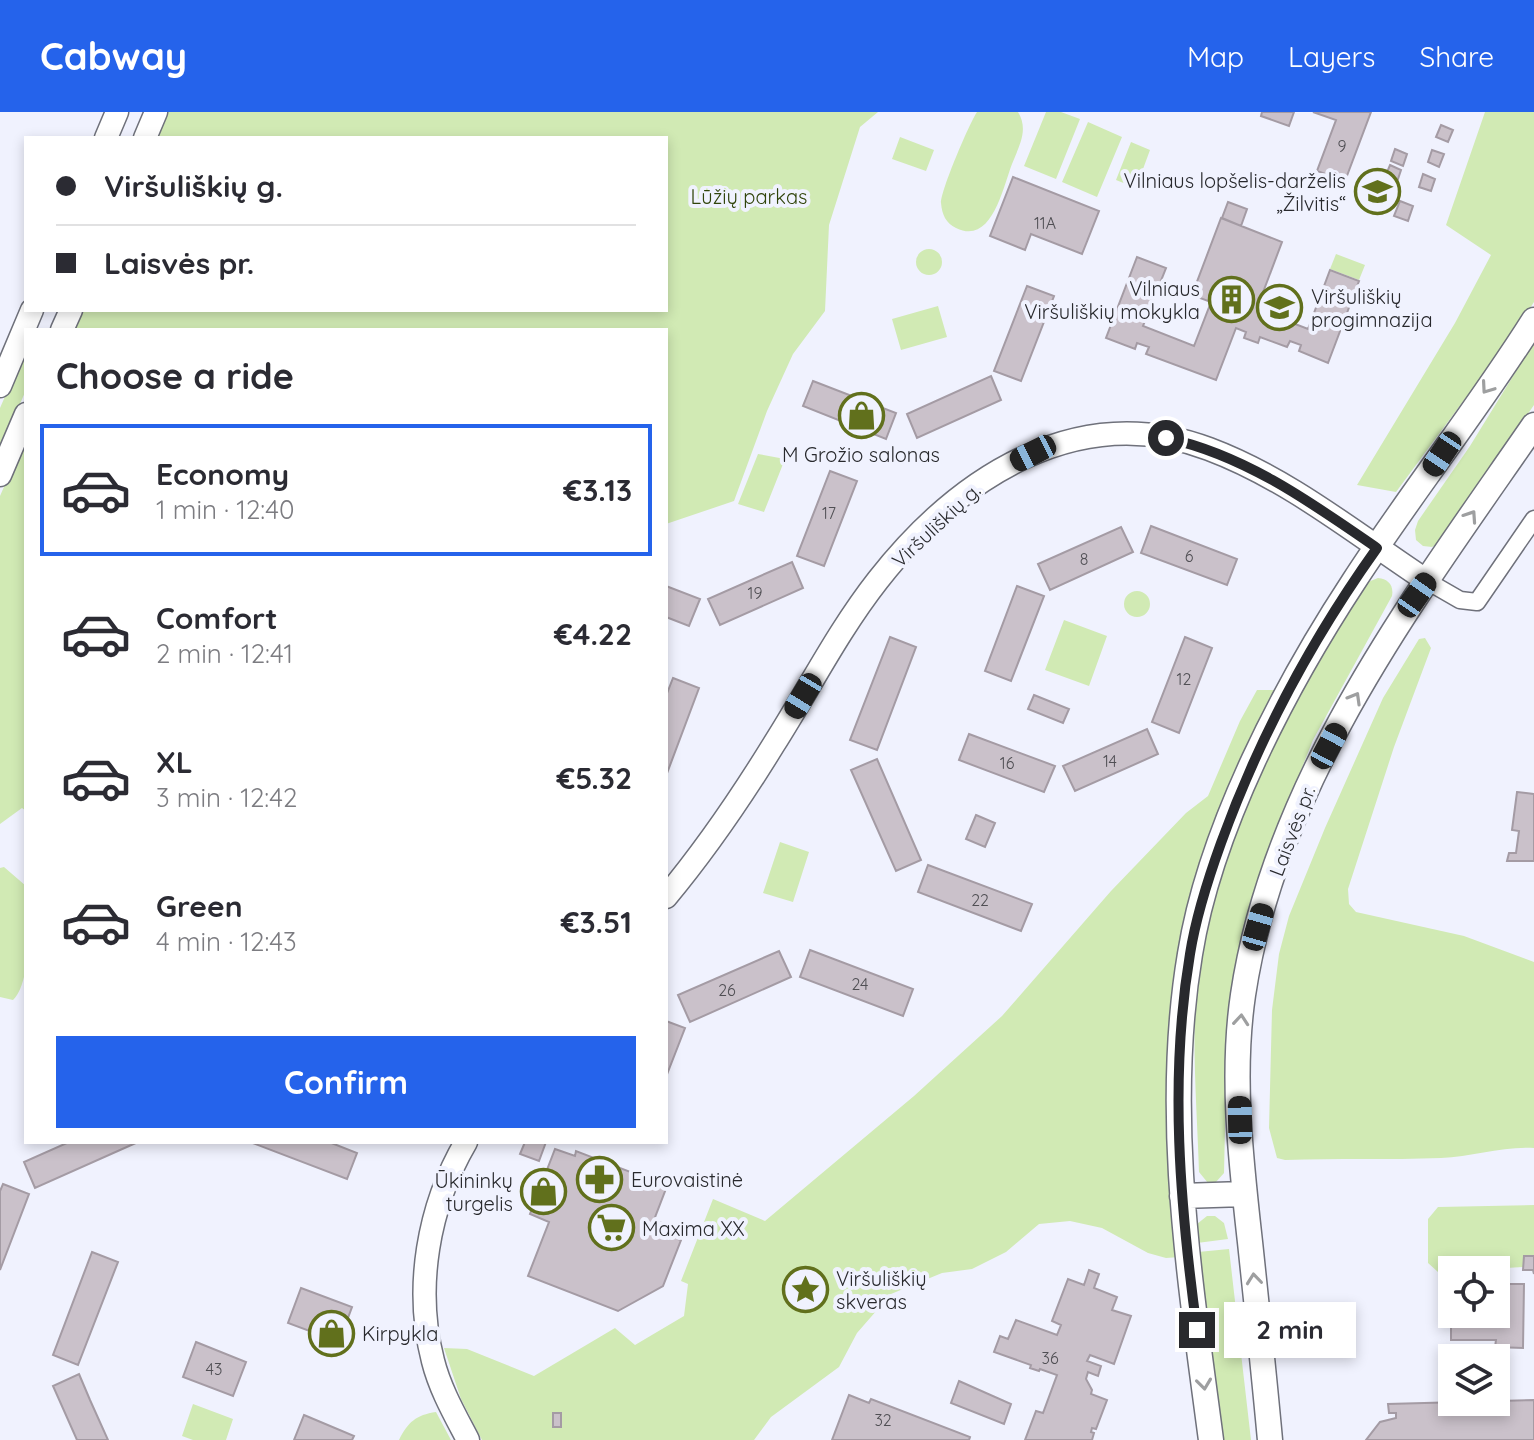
<!DOCTYPE html>
<meta charset="utf-8">
<style>
:root{--surface:#fff;--page:#f2f2f3;--text:#2b2b33;--muted:#7c7c81;--line:#e1e1e2;--accent:#2563eb}
body{margin:0;font-family:Quicksand,sans-serif;background:var(--page);color:var(--text);height:100vh;display:flex;flex-direction:column;font-size:30px;white-space:nowrap}
*{box-sizing:border-box;margin:0}
p{font-size:26px;color:var(--muted)}
.icon{flex:none;width:44px;height:44px;fill:none;stroke:currentColor;stroke-width:2;stroke-linecap:round;stroke-linejoin:round}
.map{position:relative;flex:1;overflow:hidden}
.details{position:absolute;left:24px;top:216px;width:644px;height:816px;display:flex;flex-direction:column;background:var(--surface);border-radius:0px;box-shadow:0 4px 12px #0003}
.details>*{flex:none}
.hud{position:absolute;left:24px;top:24px;width:644px;height:176px;border-radius:0px;box-shadow:0 4px 12px #0003;display:grid;align-content:center;height:176px;padding:0 32px;background:var(--surface)}
.tools{position:absolute;left:1438px;top:1144px;display:grid;gap:16px}
.tools a{display:grid;place-items:center;width:72px;height:72px;border-radius:0px;background:var(--surface);box-shadow:0 4px 12px #0003;font-size:40px}
.end{position:absolute;width:36px;height:36px;margin:-18px;border:10px solid #28292d;background:#fff;box-shadow:0 0 0 4px #fff}
.from{border-radius:50%}
.bubble{position:absolute;height:56px;border-radius:0px;background:var(--surface);box-shadow:0 4px 12px #0003;font-size:26px;font-weight:800;line-height:56px;text-align:center}
.car{position:absolute;width:24px;height:48px;margin:-24px -12px;border-radius:10px;box-shadow:0 0 6px 2px #0007;background:linear-gradient(#222 24%,#8ab4d8 0 40%,#222 0 76%,#8ab4d8 0 86%,#222 0)}
.hud b{display:flex;align-items:center;gap:28px;height:76px;font-size:30px}
.hud b+b{border-top:2px solid var(--line)}
.hud i{width:20px;height:20px;background:var(--text)}
ul{padding:0;list-style:none}
li{display:flex;align-items:center;gap:24px;height:132px;margin:0 16px 12px;padding:0 16px;border:4px solid transparent;border-radius:0px}
li div{flex:1}
li b{display:block;font-size:30px}
li em{font-style:normal;font-weight:800}
li.current{border-color:var(--accent)}
li>.icon{width:72px;height:72px;stroke-width:1.5}
h2{padding:0 32px;font-size:36px;line-height:96px}
.button{display:flex;gap:16px;margin-top:auto;padding:16px 32px}
.button a{flex:1;height:92px;border-radius:0px;background:var(--accent);color:#fff;font-size:32px;font-weight:800;line-height:92px;text-align:center}
header{display:flex;align-items:center;gap:48px;box-sizing:border-box;height:112px;padding:0 40px;background:var(--accent);color:#fff}
header strong{font-size:38px}
nav{display:flex;gap:44px;margin-inline-start:auto;font-size:28px}
.map>svg:first-child{display:block}
</style>
<header>
<strong>Cabway</strong>
<nav><a>Map</a><a>Layers</a><a>Share</a></nav>
</header>
<div class="map">
<svg width="1534" height="1328" viewBox="0 0 1534 1328">
<rect width="100%" height="100%" fill="#f0f2fe"/>
<path fill="#d1eab4" d="M165,0H878L860,15L829,113L825,199L793,242L767,299L734,389L666,412V218H71L80,198H666V26H154Z
M977,0H1018C1029,18 1019,34 1012,52C1003,75 992,134 956,116C946,111 942,103 941,91C941,78 969,12 977,0Z
M1046,0H1061L1080,7L1056,67L1024,54Z
M1485,0H1534V190L1513,222L1396,380L1357,373L1455,211L1491,143L1446,113Z
M1088,10L1122,25L1097,85L1062,70Z
M900,25L934,38L926,59L892,47Z
M1131,30L1150,38L1136,76L1116,68Z
M916 150a13 13 0 1 1 26 0a13 13 0 1 1-26 0Z
M1336,142L1365,153L1359,168L1330,157Z
M938,194L947,225L901,238L892,207Z
M1534,230V293L1440,430L1432,435L1423,434L1416,428L1415,418L1418,409L1470,334Z
M26,236V278L0,338V296Z
M26,324V699L22,696L0,712V384Z
M758,342L785,347L764,400L738,392Z
M1378,466C1388,467 1394,473 1392,484L1313,628L1270,736L1245,821L1227,925L1224,1061L1216,1070L1208,1071L1199,1060C1197,990 1188,896 1203,828C1231,702 1294,588 1362,479L1368,470Z
M1124 492a13 13 0 1 1 26 0a13 13 0 1 1-26 0Z
M1064,508L1107,524L1089,574L1045,558Z
M1425,526L1431,536L1394,635L1348,777L1349,792L1356,800L1464,824L1534,850V1036C1503,1034 1472,1045 1441,1046C1389,1048 1337,1046 1285,1048L1277,1046L1269,1016L1272,898L1279,842L1289,804L1325,716L1383,586L1419,527Z
M1257,578H1276L1200,760L1180,1145L1166,1146L1148,1141L1102,1116L1070,1109L1039,1112L1006,1140L972,1157L942,1161L891,1182L857,1221L839,1255L771,1305L754,1328H482L461,1287L444,1236L467,1237L534,1264L615,1216L635,1233L684,1204L688,1172L681,1169L713,1087L765,1109L914,984L1002,904L1111,779L1186,701L1208,684L1240,609Z
M780,730L809,740L793,790L763,781Z
M4,755L26,774C26,803 34,867 13,888L0,885V756Z
M1534,1093V1144H1524L1523,1155L1438,1160L1428,1151V1107L1438,1095Z
M1207,1104H1215L1224,1111L1228,1127L1197,1131V1112Z
M1229,1137L1251,1328H1219L1198,1140Z
M193,1292L233,1307L226,1328H193L182,1324Z
M436,1300L451,1328H399C408,1310 416,1303 436,1300Z"/>
<path fill="#cac1ca" stroke="#a49ba4" stroke-width="2" d="M1262,0H1294L1289,14L1261,4Z
M1313,0H1371L1345,69L1317,59L1336,8Z
M1441,13L1453,18L1448,30L1436,25Z
M1395,37L1407,42L1403,54L1391,49Z
M1432,38L1444,42L1439,55L1428,50Z
M1390,53L1401,58L1397,70L1385,65Z
M1423,62L1435,67L1431,79L1419,75Z
M1013,65L1099,99L1082,142L1031,122L1025,138L990,124Z
M1400,89L1413,94L1408,109L1394,104Z
M1228,90L1247,97L1241,114L1222,106Z
M1221,106L1282,130L1259,191L1272,196L1269,202L1308,217L1330,158L1359,169L1328,251L1299,239L1301,233L1290,229L1287,235L1260,225L1258,231L1244,226L1246,220L1236,216L1216,268L1146,242L1149,235L1137,231L1135,237L1106,226L1137,145L1166,156L1143,214L1194,234L1211,190L1192,183Z
M1027,174L1054,184L1021,269L994,259Z
M991,264L1001,288L917,326L907,302Z
M813,269L896,301L886,327L803,294Z
M830,359L857,369L824,454L797,444Z
M1151,414L1237,447L1227,473L1141,441Z
M1121,415L1133,440L1050,478L1038,452Z
M792,450L803,476L720,513L708,487Z
M666,474L700,487L689,514L666,505Z
M1017,474L1044,484L1011,569L985,559Z
M890,525L916,535L877,638L850,628Z
M1185,525L1212,536L1179,621L1152,610Z
M673,566L699,576L666,664V584Z
M1034,583L1069,597L1063,611L1028,597Z
M1147,617L1158,642L1075,679L1063,654Z
M969,622L1055,654L1044,680L959,648Z
M877,647L921,748L896,759L851,658Z
M1517,680L1534,682V749H1507L1509,741H1516L1519,719L1512,718Z
M976,703L995,711L985,735L966,727Z
M928,753L1032,792L1021,819L918,780Z
M810,838L913,877L903,904L800,865Z
M779,839L791,865L690,910L678,883Z
M666,909L685,916L666,965Z
M69,1030H138L35,1076L24,1050Z
M250,1030H329L357,1041L347,1067Z
M525,1030H546L539,1049L520,1042Z
M555,1037L575,1044L576,1039L667,1074L654,1108L681,1118L678,1127L681,1128L663,1174L618,1199L528,1164L549,1110L530,1102Z
M3,1072L29,1082L0,1158V1079Z
M92,1140L118,1150L78,1253L53,1243Z
M1524,1144H1534V1162L1533,1158H1523Z
M1089,1158L1099,1162L1094,1176L1117,1185L1112,1198L1131,1204L1114,1252L1090,1243L1087,1249L1101,1254L1098,1264L1088,1260L1086,1267L1092,1278L1091,1282L1107,1288L1096,1317L1092,1316L1091,1320L1094,1321L1092,1328H1025L1036,1299L1043,1301L1057,1263L1040,1257L1039,1259L1030,1256L1031,1253L994,1240L1000,1224L1008,1227L1016,1208L1057,1223L1061,1213L1052,1209L1068,1167L1084,1173Z
M1496,1172H1524L1523,1236L1495,1235L1496,1228H1451V1191L1452,1202H1496Z
M301,1176L352,1195L339,1230L288,1211Z
M196,1230L246,1250L233,1284L183,1265Z
M79,1262L90,1288L108,1328H77L53,1274Z
M959,1269L1011,1292L1004,1312L951,1291Z
M849,1283L869,1291L871,1287L970,1325L969,1328H832Z
M1534,1288V1328H1366L1380,1310L1396,1306V1301H1389L1388,1292Z
M553,1301H561V1315H553Z
M304,1303L354,1324L352,1328H294Z"/>
<g fill="none" stroke-linecap="round" stroke-linejoin="round">
<defs>
<path id="minor" d="M1427,469L1460,488L1477,490L1534,407"/>
<path id="secondary" d="M106,26L117,0
M145,26L156,0
M62,218L71,198
M0,274L32,198
M0,363L26,302
M666,785C706,737 742,684 774,632C809,577 838,519 878,468C958,366 1077,287 1209,337C1289,367 1357,423 1427,469
M466,1030C428,1095 414,1176 433,1249C440,1277 455,1303 468,1328"/>
<path id="primary" d="M1182,1084L1244,1082
M1211,1328C1190,1168 1163,1003 1190,842C1210,717 1285,574 1354,469C1411,381 1478,297 1534,208
M1270,1328C1264,1262 1257,1196 1250,1130C1241,1050 1231,964 1243,883C1275,668 1414,487 1534,313"/>
</defs>
<use href="#minor" stroke="#6f717b" stroke-width="19"/>
<use href="#secondary" stroke="#6f717b" stroke-width="25"/>
<use href="#primary" stroke="#6f717b" stroke-width="27"/>
<use href="#minor" stroke="#fff" stroke-width="16"/>
<use href="#secondary" stroke="#fff" stroke-width="22"/>
<use href="#primary" stroke="#fff" stroke-width="24"/>
</g>
<defs><path id="oneway-chevron" d="M-2-3.5L2.5 0L-2 3.5" fill="none" stroke-width="1.6" stroke-linecap="round" stroke-linejoin="round" transform="scale(2)"/></defs>
<g stroke="#9e9fa0">
<use href="#oneway-chevron" transform="translate(1487 276) rotate(125)"/>
<use href="#oneway-chevron" transform="translate(1471 404) rotate(-56)"/>
<use href="#oneway-chevron" transform="translate(1355 586) rotate(-60)"/>
<use href="#oneway-chevron" transform="translate(1241 908) rotate(-85)"/>
<use href="#oneway-chevron" transform="translate(1254 1167) rotate(-96)"/>
<use href="#oneway-chevron" transform="translate(1204 1272) rotate(83)"/>
</g>
<g fill="none" stroke-linecap="round" stroke-linejoin="round">
<path stroke="#28292d" stroke-width="10" d="M1166,326C1245,343 1312,391 1377,436C1312,527 1259,626 1221,731C1208,767 1196,804 1190,842C1169,966 1180,1094 1197,1218"/>
</g>
<defs>
<symbol id="school-ring" viewBox="-11 -11 22 22"><circle r="9.5" fill="#f0f2fe" stroke="#61701c" stroke-width="1.5"/><path d="M0-5L7-2L0 1L-7-2ZM-4 1L0 2.5L4 1V4Q0 6-4 4Z" fill="#61701c"/></symbol>
<symbol id="building-ring" viewBox="-11 -11 22 22"><circle r="9.5" fill="#f0f2fe" stroke="#61701c" stroke-width="1.5"/><path d="M-4-6H4V6H1V3H-1V6H-4ZM-2.5-4.3h1.7v1.8h-1.7ZM.8-4.3h1.7v1.8H.8ZM-2.5-1h1.7V.8h-1.7ZM.8-1h1.7V.8H.8Z" fill="#61701c"/></symbol>
<symbol id="shop-ring" viewBox="-11 -11 22 22"><circle r="9.5" fill="#f0f2fe" stroke="#61701c" stroke-width="1.5"/><path d="M-5-2.5h2.3a2.7 3.5 0 0 1 5.4 0H5L5.5 6h-11ZM-1.5-2.5h3a1.5 2.3 0 0 0-3 0Z" fill="#61701c"/></symbol>
<symbol id="pharmacy-ring" viewBox="-11 -11 22 22"><circle r="9.5" fill="#f0f2fe" stroke="#61701c" stroke-width="1.5"/><path d="M-2-6h4v4h4v4h-4v4h-4v-4h-4v-4h4Z" fill="#61701c"/></symbol>
<symbol id="supermarket-ring" viewBox="-11 -11 22 22"><circle r="9.5" fill="#f0f2fe" stroke="#61701c" stroke-width="1.5"/><path d="M-6-5.5h2.5l.6 2H6L4.5 2H-2.5L-4.4-4H-6ZM-1.5 3.2a1.3 1.3 0 1 0 .1 0ZM3 3.2a1.3 1.3 0 1 0 .1 0Z" fill="#61701c"/></symbol>
<symbol id="sight-ring" viewBox="-11 -11 22 22"><circle r="9.5" fill="#f0f2fe" stroke="#61701c" stroke-width="1.5"/><path d="M0-6L1.8-2.2L6-1.7L2.9 1.2L3.7 5.4L0 3.3L-3.7 5.4L-2.9 1.2L-6-1.7L-1.8-2.2Z" fill="#61701c"/></symbol>
</defs>
<g fill-rule="evenodd">
<use href="#school-ring" x="1352" y="54" width="51" height="51"/>
<use href="#building-ring" x="1206" y="162" width="51" height="51"/>
<use href="#school-ring" x="1254" y="170" width="51" height="51"/>
<use href="#shop-ring" x="836" y="278" width="51" height="51"/>
<use href="#pharmacy-ring" x="574" y="1042" width="51" height="51"/>
<use href="#shop-ring" x="518" y="1054" width="51" height="51"/>
<use href="#supermarket-ring" x="586" y="1090" width="51" height="51"/>
<use href="#sight-ring" x="780" y="1152" width="51" height="51"/>
<use href="#shop-ring" x="306" y="1196" width="51" height="51"/>
</g>
<g text-anchor="middle" dominant-baseline="central" stroke-width="8" stroke-linejoin="round" paint-order="stroke">
<g font-size="16" fill="#504f54">
<text x="1342" y="34">9</text>
<text x="1045" y="111">11A</text>
<text x="829" y="401">17</text>
<text x="1189" y="444">6</text>
<text x="1084" y="447">8</text>
<text x="755" y="481">19</text>
<text x="1184" y="567">12</text>
<text x="1110" y="649">14</text>
<text x="1007" y="651">16</text>
<text x="980" y="788">22</text>
<text x="860" y="872">24</text>
<text x="727" y="878">26</text>
<text x="1050" y="1246">36</text>
<text x="214" y="1257">43</text>
<text x="883" y="1308">32</text>
</g>
<g font-size="20" fill="#28292d" stroke="#f0f2fe" text-anchor="start">
<text x="1346" y="68" text-anchor="end">Vilniaus lopšelis-darželis<tspan x="1346" dy="23">„Žilvitis“</tspan></text>
<text x="1200" y="176" text-anchor="end">Vilniaus<tspan x="1200" dy="23">Viršuliškių mokykla</tspan></text>
<text x="1311" y="184">Viršuliškių<tspan x="1311" dy="23">progimnazija</tspan></text>
<text x="861" y="342" text-anchor="middle">M Grožio salonas</text>
<text x="631" y="1067">Eurovaistinė</text>
<text x="513" y="1068" text-anchor="end">Ūkininkų<tspan x="513" dy="23">turgelis</tspan></text>
<text x="642" y="1116">Maxima XX</text>
<text x="836" y="1166">Viršuliškių<tspan x="836" dy="23">skveras</tspan></text>
<text x="362" y="1221">Kirpykla</text>
</g>
<g font-size="20" fill="#30440a" stroke="#f0f2fe">
<text x="749" y="84">Lūžių parkas</text>
</g>
<g font-size="20" fill="#28292d" stroke="#f0f2fe">
<text transform="translate(936 413) rotate(-43)">Viršuliškių g.</text>
<text transform="translate(1292 719) rotate(-69)">Laisvės pr.</text>
</g>
</g>
</svg>
<div class="tools">
<a><svg class="icon" aria-label="locate" viewBox="0 0 24 24"><circle cx="12" cy="12" r="6"/><path d="M12 2v4M12 18v4M2 12h4M18 12h4"/></svg></a>
<a><svg class="icon" aria-label="layers" viewBox="0 0 24 24"><path d="M12 4l9 5-9 5-9-5zM3 14l9 5 9-5"/></svg></a>
</div>
<i class="end from" style="left:1166px;top:326px"></i>
<i class="end" style="left:1197px;top:1218px"></i>
<div class="bubble" style="left:1224px;top:1190px;width:132px">2 min</div>
<i class="car" style="left:1033px;top:341px;rotate:243deg"></i>
<i class="car" style="left:1442px;top:342px;rotate:214deg"></i>
<i class="car" style="left:1417px;top:483px;rotate:35deg"></i>
<i class="car" style="left:803px;top:584px;rotate:211deg"></i>
<i class="car" style="left:1329px;top:634px;rotate:28deg"></i>
<i class="car" style="left:1258px;top:815px;rotate:16deg"></i>
<i class="car" style="left:1240px;top:1008px;rotate:359deg"></i>
<div class="hud">
<b><i class="from"></i>Viršuliškių g.</b>
<b><i></i>Laisvės pr.</b>
</div>
<section class="details">
<h2>Choose a ride</h2>
<ul>
<li class="current"><svg class="icon" aria-label="car" viewBox="0 0 24 24"><path d="M5 17H2v-5l4-1 3-4h7l3 4 3 1v5h-3M9 17h6M6 11h13"/><circle cx="7" cy="17" r="2"/><circle cx="17" cy="17" r="2"/></svg><div><b>Economy</b><p>1 min · 12:40</p></div><em>€3.13</em></li>
<li><svg class="icon" aria-label="car" viewBox="0 0 24 24"><path d="M5 17H2v-5l4-1 3-4h7l3 4 3 1v5h-3M9 17h6M6 11h13"/><circle cx="7" cy="17" r="2"/><circle cx="17" cy="17" r="2"/></svg><div><b>Comfort</b><p>2 min · 12:41</p></div><em>€4.22</em></li>
<li><svg class="icon" aria-label="car" viewBox="0 0 24 24"><path d="M5 17H2v-5l4-1 3-4h7l3 4 3 1v5h-3M9 17h6M6 11h13"/><circle cx="7" cy="17" r="2"/><circle cx="17" cy="17" r="2"/></svg><div><b>XL</b><p>3 min · 12:42</p></div><em>€5.32</em></li>
<li><svg class="icon" aria-label="car" viewBox="0 0 24 24"><path d="M5 17H2v-5l4-1 3-4h7l3 4 3 1v5h-3M9 17h6M6 11h13"/><circle cx="7" cy="17" r="2"/><circle cx="17" cy="17" r="2"/></svg><div><b>Green</b><p>4 min · 12:43</p></div><em>€3.51</em></li>
</ul>
<div class="button"><a>Confirm</a></div>
</section>
</div>
